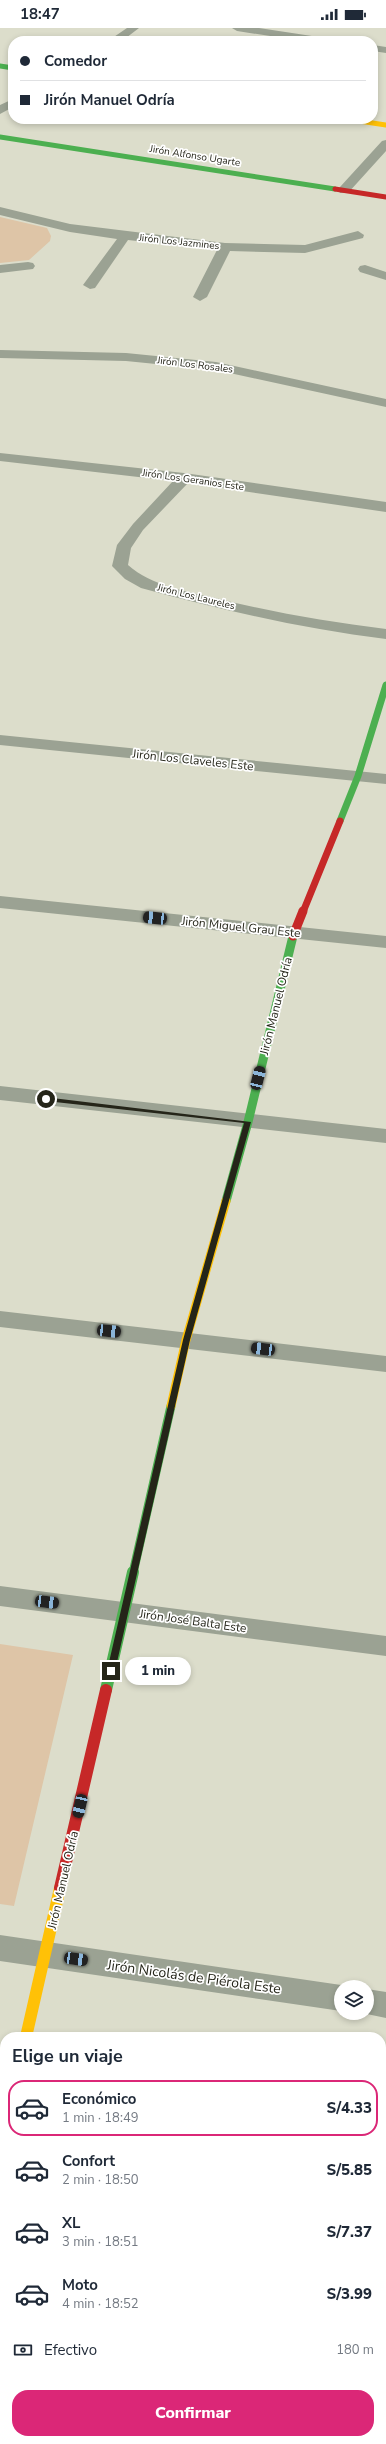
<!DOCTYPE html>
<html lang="es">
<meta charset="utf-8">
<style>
:root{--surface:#fff;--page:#f6f6f7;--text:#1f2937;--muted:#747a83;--line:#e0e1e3;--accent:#db2777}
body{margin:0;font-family:"Nunito Sans",sans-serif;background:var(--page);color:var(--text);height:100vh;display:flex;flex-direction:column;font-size:15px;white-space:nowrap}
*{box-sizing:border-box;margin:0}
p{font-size:13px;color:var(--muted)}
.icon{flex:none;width:22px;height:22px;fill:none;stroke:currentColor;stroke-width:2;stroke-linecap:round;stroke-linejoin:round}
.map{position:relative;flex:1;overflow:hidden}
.sheet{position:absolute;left:0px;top:2004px;width:386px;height:412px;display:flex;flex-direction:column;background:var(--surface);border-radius:16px 16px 0 0;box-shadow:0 2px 6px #0003}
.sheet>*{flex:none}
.banner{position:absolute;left:8px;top:8px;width:370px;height:88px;border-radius:16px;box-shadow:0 2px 6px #0003;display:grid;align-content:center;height:88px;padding:0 12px;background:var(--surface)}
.buttons{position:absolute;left:334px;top:1952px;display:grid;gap:8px}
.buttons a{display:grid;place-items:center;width:40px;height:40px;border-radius:50%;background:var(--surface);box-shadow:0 2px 6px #0003;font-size:20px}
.end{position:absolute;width:18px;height:18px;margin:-9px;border:5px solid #252519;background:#fff;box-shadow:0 0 0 2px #fff}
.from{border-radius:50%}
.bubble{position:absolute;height:28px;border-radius:14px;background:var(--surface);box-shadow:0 2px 6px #0003;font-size:13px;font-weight:800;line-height:28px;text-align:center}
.car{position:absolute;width:12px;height:24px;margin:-12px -6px;border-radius:5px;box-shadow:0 0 3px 1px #0007;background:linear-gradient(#222 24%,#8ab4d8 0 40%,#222 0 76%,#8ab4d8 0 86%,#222 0)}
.banner b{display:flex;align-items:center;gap:14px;height:38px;font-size:15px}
.banner b+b{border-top:1px solid var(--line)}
.banner i{width:10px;height:10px;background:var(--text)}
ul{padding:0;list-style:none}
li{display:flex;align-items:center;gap:12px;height:56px;margin:0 8px 6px;padding:0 4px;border:2px solid transparent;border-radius:16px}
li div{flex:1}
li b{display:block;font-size:15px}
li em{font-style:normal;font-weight:800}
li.on{border-color:var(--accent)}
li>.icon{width:36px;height:36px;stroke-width:1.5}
h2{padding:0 12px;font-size:18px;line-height:48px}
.pay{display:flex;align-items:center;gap:10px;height:44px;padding:0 12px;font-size:15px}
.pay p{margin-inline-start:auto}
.action{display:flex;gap:8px;margin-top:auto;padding:8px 12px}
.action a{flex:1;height:46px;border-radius:16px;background:var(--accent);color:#fff;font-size:16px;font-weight:800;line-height:46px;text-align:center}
.status{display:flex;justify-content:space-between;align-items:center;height:28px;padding:0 20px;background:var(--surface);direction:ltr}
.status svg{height:11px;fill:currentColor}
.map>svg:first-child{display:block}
</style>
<div class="status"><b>18:47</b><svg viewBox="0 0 49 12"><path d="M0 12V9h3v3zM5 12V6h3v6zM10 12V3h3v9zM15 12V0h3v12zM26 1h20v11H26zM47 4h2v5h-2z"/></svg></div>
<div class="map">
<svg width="386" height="2416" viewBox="0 0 386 2416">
<rect width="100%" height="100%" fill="#dcddcb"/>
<path fill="#dec5a7" d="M0,189L47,200L51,208L50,213L29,232L0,235Z
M0,1616L73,1627L14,1878L0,1876Z"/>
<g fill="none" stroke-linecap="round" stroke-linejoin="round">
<path fill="#9ba293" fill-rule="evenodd" d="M127,0H139L122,13H108Z
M232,0H259L325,10L331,13H303L237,3Z
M373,17L386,19V25L373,23Z
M13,71V79L0,86V77Z
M386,112V123L348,165H340L338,162L340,159L382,113Z
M0,179L70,196L225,215L305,217L358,203L364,207L363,210L305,225L230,223L207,269L200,273L193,269L217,222L128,212L95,260L90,261L83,257L117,211L70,204L0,187Z
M28,234L33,235L35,238L33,241L0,245V237Z
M365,237L386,244V252L360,244L358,241L360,238Z
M0,322L126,325L216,334L386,371V379L216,342L126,333L0,330Z
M0,425L184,445L386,474V484L188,455L143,502L131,520L128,537C152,558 185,563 215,570C272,584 328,594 386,601V611C303,601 222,582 141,560L125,551L112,538L117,517L133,496L173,453L0,433Z
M0,707L386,746V756L0,717Z
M0,868L386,908V920L0,880Z
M0,1058L386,1101V1115L0,1072Z
M0,1283L386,1328V1344L0,1299Z
M0,1558L386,1608V1628L0,1578Z
M0,1907L341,1957L346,1959H341V1983L0,1933Z
M367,1961L386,1964V1990L362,1985H367Z
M5,2085V2132L0,2134V2087Z
M0,2348H5V2380H0Z
M272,2411H333L336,2416H274Z"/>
<path stroke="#4caf50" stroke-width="5" d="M0,38L13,40
M0,109L335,161"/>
<path stroke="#4caf50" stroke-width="7" d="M340,793L358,748L386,657"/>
<path stroke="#4caf50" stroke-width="9" d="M226,1173L248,1094L293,908
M133,1545L171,1378"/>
<path stroke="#4caf50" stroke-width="12" d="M106,1662L133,1544"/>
<path stroke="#ffc107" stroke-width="5" d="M346,91L386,97"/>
<path stroke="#ffc107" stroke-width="9" d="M171,1378L186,1312L226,1173"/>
<path stroke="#ffc107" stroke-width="12" d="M26,2009L60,1860"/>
<path stroke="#c62828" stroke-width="5" d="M335,161L386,169"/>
<path stroke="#c62828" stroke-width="7" d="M303,884L340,793"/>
<path stroke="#c62828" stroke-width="9" d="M293,908L303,883"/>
<path stroke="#c62828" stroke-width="12" d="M60,1860L106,1662"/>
</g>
<path fill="#252519" d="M44,1069L251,1094L190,1312L115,1643L111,1646L107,1643L183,1312L244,1095L46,1073Z"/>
<g text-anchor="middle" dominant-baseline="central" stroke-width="3.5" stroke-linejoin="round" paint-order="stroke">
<g font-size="10" fill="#252519" stroke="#fff">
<text transform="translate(195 128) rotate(9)">Jirón Alfonso Ugarte</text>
<text transform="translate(179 214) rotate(6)">Jirón Los Jazmines</text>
<text transform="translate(195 337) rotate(7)">Jirón Los Rosales</text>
<text transform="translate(193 452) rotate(8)">Jirón Los Geranios Este</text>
<text transform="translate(196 569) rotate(14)">Jirón Los Laureles</text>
</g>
<g font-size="12" fill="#252519" stroke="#fff">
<text transform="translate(193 732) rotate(6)">Jirón Los Claveles Este</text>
<text transform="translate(241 899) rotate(6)">Jirón Miguel Grau Este</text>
<text transform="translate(276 978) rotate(-76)">Jirón Manuel Odría</text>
<text transform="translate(193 1593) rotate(8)">Jirón José Balta Este</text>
<text transform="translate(63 1852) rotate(-77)">Jirón Manuel Odría</text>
</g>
<g font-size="14" fill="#252519" stroke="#fff">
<text transform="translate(194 1949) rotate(8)">Jirón Nicolás de Piérola Este</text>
</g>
</g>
</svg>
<div class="buttons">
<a><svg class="icon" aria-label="layers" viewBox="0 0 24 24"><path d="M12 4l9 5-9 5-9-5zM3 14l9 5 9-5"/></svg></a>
</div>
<i class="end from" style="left:46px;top:1071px"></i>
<i class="end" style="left:111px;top:1643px"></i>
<div class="bubble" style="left:125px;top:1629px;width:66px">1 min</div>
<i class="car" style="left:155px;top:890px;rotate:276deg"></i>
<i class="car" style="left:258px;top:1050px;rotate:14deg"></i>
<i class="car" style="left:109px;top:1303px;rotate:96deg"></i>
<i class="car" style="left:263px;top:1321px;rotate:277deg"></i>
<i class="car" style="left:47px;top:1574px;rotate:97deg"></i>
<i class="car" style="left:80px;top:1778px;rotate:193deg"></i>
<i class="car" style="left:76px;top:1931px;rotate:98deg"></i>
<div class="banner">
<b><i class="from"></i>Comedor</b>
<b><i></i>Jirón Manuel Odría</b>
</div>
<section class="sheet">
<h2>Elige un viaje</h2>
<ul>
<li class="on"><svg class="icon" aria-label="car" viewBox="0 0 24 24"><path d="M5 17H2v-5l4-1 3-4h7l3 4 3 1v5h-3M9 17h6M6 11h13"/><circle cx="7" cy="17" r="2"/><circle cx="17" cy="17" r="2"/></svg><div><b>Económico</b><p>1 min · 18:49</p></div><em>S/4.33</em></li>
<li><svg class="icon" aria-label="car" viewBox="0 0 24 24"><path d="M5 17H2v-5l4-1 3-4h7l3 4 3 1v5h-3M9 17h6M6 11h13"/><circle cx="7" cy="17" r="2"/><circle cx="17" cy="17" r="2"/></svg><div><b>Confort</b><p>2 min · 18:50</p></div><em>S/5.85</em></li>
<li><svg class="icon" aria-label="car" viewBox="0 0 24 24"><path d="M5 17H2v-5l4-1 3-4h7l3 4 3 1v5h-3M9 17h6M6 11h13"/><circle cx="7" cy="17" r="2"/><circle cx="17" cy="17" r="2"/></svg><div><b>XL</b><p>3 min · 18:51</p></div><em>S/7.37</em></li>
<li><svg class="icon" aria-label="car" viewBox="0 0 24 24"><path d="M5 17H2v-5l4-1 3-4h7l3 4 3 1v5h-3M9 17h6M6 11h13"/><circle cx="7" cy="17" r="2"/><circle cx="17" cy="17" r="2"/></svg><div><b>Moto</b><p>4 min · 18:52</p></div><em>S/3.99</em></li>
</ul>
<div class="pay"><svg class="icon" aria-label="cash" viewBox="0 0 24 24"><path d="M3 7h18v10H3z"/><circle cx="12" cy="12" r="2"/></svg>Efectivo<p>180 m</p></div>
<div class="action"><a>Confirmar</a></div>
</section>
</div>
